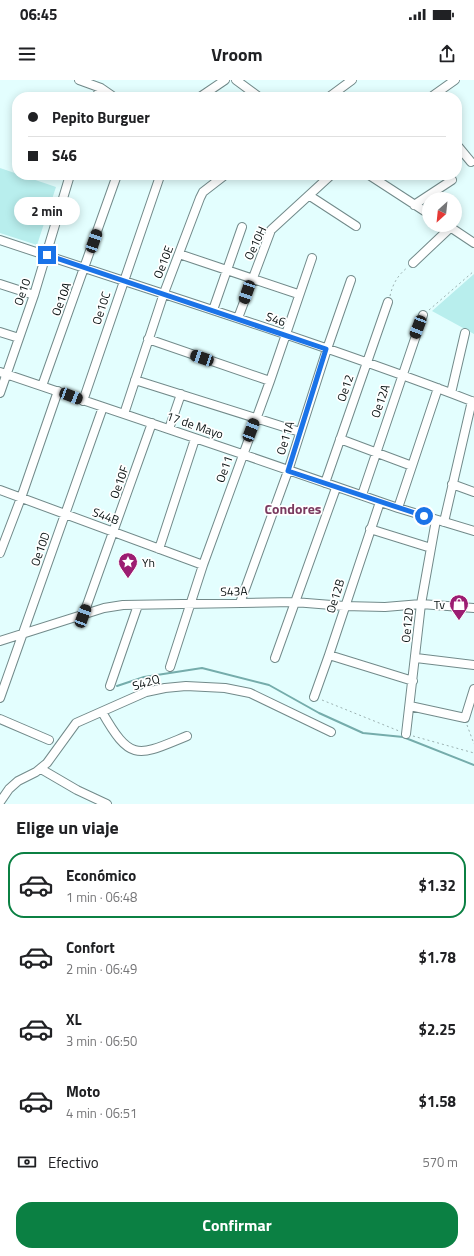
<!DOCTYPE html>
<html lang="es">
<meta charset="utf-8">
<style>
:root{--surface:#fff;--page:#f6f6f6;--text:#202124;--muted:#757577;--line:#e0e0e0;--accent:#0b8043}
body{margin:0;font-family:"Titillium Web",sans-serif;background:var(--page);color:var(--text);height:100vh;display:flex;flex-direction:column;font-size:15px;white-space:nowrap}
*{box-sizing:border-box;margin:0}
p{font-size:13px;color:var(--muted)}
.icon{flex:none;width:22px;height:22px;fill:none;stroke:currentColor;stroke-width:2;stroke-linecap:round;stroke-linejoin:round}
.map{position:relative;height:724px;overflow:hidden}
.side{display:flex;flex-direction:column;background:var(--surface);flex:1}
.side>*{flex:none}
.guide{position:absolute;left:12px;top:12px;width:450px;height:88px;border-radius:16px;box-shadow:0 2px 10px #0003;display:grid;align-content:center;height:88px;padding:0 16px;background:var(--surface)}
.needle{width:26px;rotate:207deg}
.buttons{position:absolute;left:422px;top:112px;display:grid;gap:8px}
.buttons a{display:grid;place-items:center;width:40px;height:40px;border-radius:50%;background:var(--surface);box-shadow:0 2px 10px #0003;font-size:20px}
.end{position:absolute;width:18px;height:18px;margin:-9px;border:5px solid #1a73e8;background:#fff;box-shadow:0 0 0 2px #fff}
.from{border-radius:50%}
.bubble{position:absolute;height:28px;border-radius:14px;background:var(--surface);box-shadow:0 2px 10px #0003;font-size:13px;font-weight:700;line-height:28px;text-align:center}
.car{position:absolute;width:12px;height:24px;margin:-12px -6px;border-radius:5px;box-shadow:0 0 3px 1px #0007;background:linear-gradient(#222 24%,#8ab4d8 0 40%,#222 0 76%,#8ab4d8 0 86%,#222 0)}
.guide b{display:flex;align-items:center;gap:14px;height:38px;font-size:15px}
.guide b+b{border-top:1px solid var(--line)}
.guide i{width:10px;height:10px;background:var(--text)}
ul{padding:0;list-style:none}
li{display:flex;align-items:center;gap:12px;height:66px;margin:0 8px 6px;padding:0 8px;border:2px solid transparent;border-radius:16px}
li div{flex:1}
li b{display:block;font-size:15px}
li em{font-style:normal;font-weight:700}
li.on{border-color:var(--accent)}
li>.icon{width:36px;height:36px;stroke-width:1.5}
h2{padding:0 16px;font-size:18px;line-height:48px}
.pay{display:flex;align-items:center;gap:10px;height:44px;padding:0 16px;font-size:15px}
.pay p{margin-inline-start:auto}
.primary-button{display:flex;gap:8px;margin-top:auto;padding:8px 16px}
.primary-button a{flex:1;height:46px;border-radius:16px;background:var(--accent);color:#fff;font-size:16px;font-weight:700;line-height:46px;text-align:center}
.status{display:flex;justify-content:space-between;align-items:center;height:28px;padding:0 20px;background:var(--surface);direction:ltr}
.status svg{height:11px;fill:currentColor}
header{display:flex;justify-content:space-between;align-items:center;height:52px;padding:0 16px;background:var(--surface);font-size:18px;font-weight:700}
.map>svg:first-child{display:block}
</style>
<div class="status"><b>06:45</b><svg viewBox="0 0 49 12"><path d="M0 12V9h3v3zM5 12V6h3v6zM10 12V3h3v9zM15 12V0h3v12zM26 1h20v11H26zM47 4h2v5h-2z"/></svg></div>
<header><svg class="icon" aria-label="menu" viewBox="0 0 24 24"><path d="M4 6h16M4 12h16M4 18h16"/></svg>Vroom<svg class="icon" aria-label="share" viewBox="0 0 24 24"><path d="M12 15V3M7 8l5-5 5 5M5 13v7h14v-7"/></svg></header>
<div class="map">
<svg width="474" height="724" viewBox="0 0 474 724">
<rect width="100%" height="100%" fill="#e3fefe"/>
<path fill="#b8eeed" d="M0,88L56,107L37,165L0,153Z
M474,194V254L432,231Z"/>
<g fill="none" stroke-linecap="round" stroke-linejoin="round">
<path stroke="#75acab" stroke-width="2" d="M117,606L144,597L202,588L269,605L319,633L363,653L403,657L474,685"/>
<defs>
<path id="minor" d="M79,0L101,8L114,17
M236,0L259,17
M96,17L101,8
M200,17L225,0
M329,17L352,0
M431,17L455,0
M457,65L471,82
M369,95L429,134
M310,116L356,146
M414,125L452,100
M447,145L474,163
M0,160C158,213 318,262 474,322
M179,174L298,214
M413,183L450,148
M0,204L34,215
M213,230L242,147
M238,238L271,150L331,95
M0,252L19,258
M148,259L270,301
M0,292L242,374L398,428L474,451
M135,300L300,352
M42,306L117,95
M0,313L34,215L70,95
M451,313L465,253
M83,321L159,99
M124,334L164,213L200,118L203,112L225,95
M169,349L181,314
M340,359L412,386
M325,403L388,222
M452,404L474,412
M0,410L203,485
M362,415L423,235
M398,428L438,308
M444,442L472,321
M370,449L431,468
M159,469L195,359
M0,473L21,418L58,311
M240,523L288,391L327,269L351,200
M83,536L152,343
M0,561L104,528L123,525L294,522L344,526L385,527L421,524L474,528
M329,575L413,601
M275,578L336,408
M416,578L474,585
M170,587L203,485L270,301L312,178
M110,606L138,525
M314,617L329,575L380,422
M0,618L103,327
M410,626L465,638L474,609
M102,632C131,683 138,676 187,656
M0,639L49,660
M406,654L421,524L436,440
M41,689L77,710L107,724
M0,722L9,709L18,701L36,692L47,683L76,643L146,612L165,608L186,606L225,608L250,613L331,652"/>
</defs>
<use href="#minor" stroke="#728a8a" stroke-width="10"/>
<path stroke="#9cb1b1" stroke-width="1" stroke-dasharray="2 3" stroke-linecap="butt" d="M390,216C393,203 398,195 408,187
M429,230L474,191
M322,620L399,651
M467,645L474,664
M413,656L474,673"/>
<use href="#minor" stroke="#fff" stroke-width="8"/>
</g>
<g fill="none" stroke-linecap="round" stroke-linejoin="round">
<path stroke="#1a73e8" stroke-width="5" d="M47,175L326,269L288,391L424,436"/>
</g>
<defs>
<symbol id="sight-pin" viewBox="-11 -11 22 30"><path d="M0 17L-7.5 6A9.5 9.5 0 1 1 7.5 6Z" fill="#9c1d72" stroke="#fff"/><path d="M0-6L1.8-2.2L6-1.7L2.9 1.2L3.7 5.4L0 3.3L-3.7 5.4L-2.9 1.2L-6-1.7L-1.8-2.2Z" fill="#fff"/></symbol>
<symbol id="shop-pin" viewBox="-11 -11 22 30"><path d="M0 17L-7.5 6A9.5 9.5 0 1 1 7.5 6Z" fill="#9c1d72" stroke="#fff"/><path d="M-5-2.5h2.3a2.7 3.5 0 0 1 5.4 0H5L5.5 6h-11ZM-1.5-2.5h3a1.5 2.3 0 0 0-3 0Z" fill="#fff"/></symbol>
</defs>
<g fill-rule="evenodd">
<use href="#sight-pin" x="117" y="471" width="22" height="30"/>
<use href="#shop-pin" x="448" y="513" width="22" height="30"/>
</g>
<g text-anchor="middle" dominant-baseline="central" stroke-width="3.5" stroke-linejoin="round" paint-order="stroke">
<g font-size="12" fill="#0a1313" stroke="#fff">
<text transform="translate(255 163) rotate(-65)">Oe10H</text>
<text transform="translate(163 182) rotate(-69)">Oe10E</text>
<text transform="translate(22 212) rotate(-71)">Oe10</text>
<text transform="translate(61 219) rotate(-70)">Oe10A</text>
<text transform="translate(101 228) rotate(-72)">Oe10C</text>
<text transform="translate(276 239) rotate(19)">S46</text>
<text transform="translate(345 308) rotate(-71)">Oe12</text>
<text transform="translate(380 321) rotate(-71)">Oe12A</text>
<text transform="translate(195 345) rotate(19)">17 de Mayo</text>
<text transform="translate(285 358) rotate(-73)">Oe11A</text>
<text transform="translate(224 389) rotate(-70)">Oe11</text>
<text transform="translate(119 402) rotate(-70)">Oe10F</text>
<text transform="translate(106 436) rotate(20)">S44B</text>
<text transform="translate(40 469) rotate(-71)">Oe10D</text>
<text transform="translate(234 511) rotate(-2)">S43A</text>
<text transform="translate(335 516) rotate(-72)">Oe12B</text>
<text transform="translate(407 545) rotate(-84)">Oe12D</text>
<text transform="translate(146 602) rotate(-17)">S42Q</text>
</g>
<g font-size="12" fill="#0a1313" stroke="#fff" text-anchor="start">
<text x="142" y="482">Yh</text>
<text x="445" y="524" text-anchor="end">Tv</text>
</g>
<g font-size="14" font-weight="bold" fill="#7a3b60" stroke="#fff">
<text x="293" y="428">Condores</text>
</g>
</g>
</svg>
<div class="buttons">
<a><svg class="needle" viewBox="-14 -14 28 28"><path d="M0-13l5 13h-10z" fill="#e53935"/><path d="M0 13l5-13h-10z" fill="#757577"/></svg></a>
</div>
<i class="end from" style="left:424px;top:436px"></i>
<i class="end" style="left:47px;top:175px"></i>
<div class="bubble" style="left:14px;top:117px;width:66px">2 min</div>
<i class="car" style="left:94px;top:161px;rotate:19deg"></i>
<i class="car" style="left:247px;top:212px;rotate:199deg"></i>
<i class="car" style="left:418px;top:247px;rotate:201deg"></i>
<i class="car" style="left:202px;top:278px;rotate:289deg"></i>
<i class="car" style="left:71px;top:316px;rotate:111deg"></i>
<i class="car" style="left:251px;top:350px;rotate:21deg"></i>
<i class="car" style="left:83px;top:536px;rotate:20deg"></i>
<div class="guide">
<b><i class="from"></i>Pepito Burguer</b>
<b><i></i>S46</b>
</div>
</div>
<section class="side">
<h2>Elige un viaje</h2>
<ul>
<li class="on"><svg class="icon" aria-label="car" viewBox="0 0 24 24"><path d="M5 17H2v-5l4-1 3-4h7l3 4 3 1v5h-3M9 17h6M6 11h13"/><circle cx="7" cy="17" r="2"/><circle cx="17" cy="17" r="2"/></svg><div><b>Económico</b><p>1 min · 06:48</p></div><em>$1.32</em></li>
<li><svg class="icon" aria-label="car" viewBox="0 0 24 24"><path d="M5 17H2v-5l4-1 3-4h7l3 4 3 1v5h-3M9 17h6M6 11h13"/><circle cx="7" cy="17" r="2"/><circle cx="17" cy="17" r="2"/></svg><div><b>Confort</b><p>2 min · 06:49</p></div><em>$1.78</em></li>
<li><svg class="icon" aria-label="car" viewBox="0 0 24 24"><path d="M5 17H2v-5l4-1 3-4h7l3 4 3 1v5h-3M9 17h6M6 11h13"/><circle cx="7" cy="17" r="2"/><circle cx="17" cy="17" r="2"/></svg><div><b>XL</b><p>3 min · 06:50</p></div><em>$2.25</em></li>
<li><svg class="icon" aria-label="car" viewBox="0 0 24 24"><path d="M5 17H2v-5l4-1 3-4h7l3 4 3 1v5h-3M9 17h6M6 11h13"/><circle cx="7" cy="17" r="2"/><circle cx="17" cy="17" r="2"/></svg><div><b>Moto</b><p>4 min · 06:51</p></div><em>$1.58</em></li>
</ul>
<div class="pay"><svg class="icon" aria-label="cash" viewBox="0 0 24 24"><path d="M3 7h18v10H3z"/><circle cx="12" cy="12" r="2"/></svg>Efectivo<p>570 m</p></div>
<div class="primary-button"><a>Confirmar</a></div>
</section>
